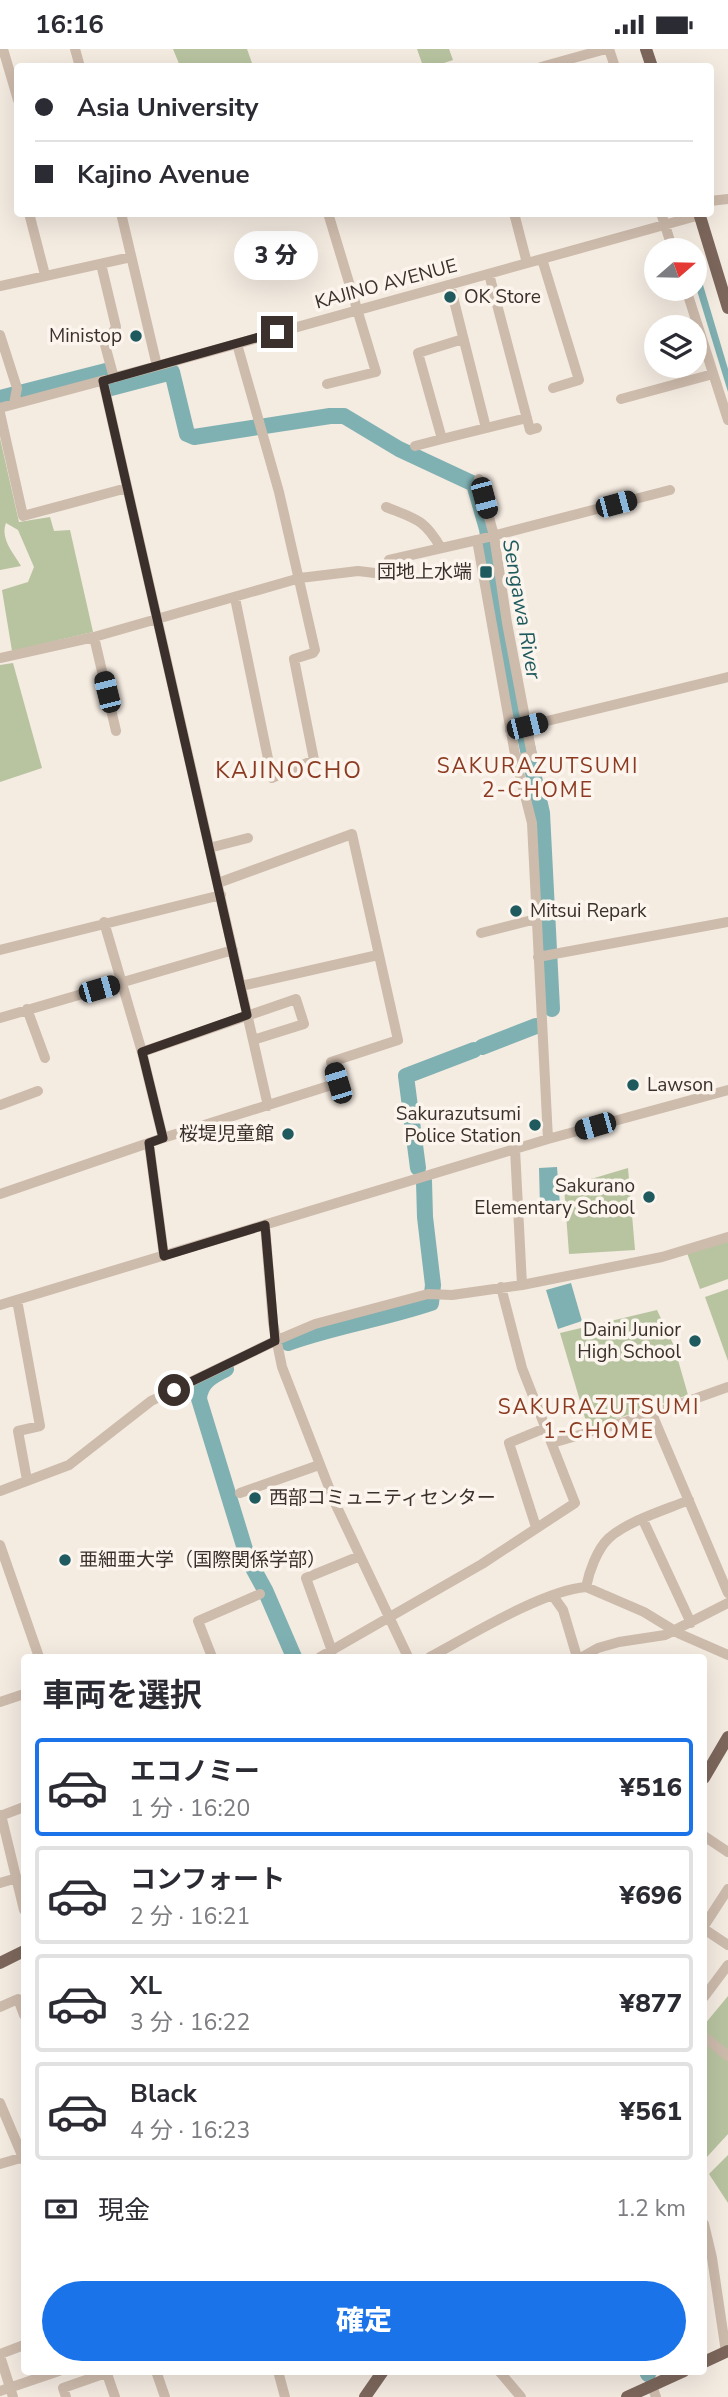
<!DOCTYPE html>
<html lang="ja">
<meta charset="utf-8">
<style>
:root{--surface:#fff;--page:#f7f7f7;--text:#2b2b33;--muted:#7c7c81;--line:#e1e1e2;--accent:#1a73e8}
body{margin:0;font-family:"Nunito Sans","Noto Sans JP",sans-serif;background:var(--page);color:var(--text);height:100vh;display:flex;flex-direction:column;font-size:26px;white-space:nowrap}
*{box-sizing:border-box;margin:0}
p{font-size:23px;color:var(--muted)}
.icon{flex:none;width:38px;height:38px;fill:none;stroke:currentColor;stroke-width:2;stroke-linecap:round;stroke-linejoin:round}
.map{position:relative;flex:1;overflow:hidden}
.drawer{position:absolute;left:21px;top:1605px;width:686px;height:721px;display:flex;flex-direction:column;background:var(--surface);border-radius:7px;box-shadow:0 7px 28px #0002}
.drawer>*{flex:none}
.top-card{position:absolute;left:14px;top:14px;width:700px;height:154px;border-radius:7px;box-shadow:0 7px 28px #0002;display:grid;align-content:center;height:154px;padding:0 21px;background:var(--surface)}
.needle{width:46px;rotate:70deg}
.controls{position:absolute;left:644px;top:189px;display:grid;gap:14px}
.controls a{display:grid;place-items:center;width:63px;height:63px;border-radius:50%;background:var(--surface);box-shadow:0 7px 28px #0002;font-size:35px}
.end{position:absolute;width:32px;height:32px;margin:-16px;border:9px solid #3b302b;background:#fff;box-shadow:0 0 0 4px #fff}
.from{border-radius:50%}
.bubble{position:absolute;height:49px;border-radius:24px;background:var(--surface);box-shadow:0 7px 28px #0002;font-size:23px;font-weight:800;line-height:49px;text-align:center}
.car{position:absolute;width:21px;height:42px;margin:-21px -10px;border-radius:9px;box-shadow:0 0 5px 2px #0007;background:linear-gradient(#222 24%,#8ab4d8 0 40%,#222 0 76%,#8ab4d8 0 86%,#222 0)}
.top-card b{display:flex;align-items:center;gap:24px;height:66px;font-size:26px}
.top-card b+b{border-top:2px solid var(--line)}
.top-card i{width:18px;height:18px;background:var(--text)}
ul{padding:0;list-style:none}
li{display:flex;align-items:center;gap:21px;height:98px;margin:0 14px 10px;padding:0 7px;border:4px solid var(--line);border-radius:7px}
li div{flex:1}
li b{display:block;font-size:26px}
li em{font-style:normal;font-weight:800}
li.active{border-color:var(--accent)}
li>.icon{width:63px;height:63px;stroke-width:1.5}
h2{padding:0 21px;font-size:32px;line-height:84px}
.pay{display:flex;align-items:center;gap:18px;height:77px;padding:0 21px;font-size:26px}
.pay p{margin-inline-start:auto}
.cta{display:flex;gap:14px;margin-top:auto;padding:14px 21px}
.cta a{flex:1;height:80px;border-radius:42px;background:var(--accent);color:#fff;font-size:28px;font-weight:800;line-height:80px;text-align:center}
.status{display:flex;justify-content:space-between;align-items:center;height:49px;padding:0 35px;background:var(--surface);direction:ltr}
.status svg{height:19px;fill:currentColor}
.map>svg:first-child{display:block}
</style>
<div class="status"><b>16:16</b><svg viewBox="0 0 49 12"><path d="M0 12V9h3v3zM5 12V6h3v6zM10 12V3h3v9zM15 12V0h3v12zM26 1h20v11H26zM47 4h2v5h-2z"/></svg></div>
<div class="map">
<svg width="728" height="2348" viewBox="0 0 728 2348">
<rect width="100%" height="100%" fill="#f4ebe1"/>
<path fill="#b8c4a0" d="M173,0H247L253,17H180Z
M417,0H449L453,11L435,17H423Z
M0,389L19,473L50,468L54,482L70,481L93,583L12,602L2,541L28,533L34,518L18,481L6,474C0,490 13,503 21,517L0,521Z
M13,614L42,719L0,733V616Z
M628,1119L635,1201L569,1205L564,1138Z
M728,1190V1230L700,1240L687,1204Z
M728,1240V1312L705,1248Z
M657,1261L674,1297L688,1346L588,1379L560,1284Z
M728,1947V2085L706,2109L704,2108V1976Z
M728,2106V2154L709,2125Z"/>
<path fill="#7fb0b2" d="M695,209L728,320V343L695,235Z
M557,1118L560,1156L540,1157L539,1119Z
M571,1234L582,1272L558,1280L546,1241Z"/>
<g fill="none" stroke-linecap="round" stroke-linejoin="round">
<path stroke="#7fb0b2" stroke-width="16" d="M109,333L111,339L172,323L187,385L194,388L330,367H344L399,400L474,435L487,480L508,612L542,764L552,960
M0,349L106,322
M482,998L536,977
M418,1119L406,1027L474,1001
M288,1294C335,1277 384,1270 431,1254L433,1236L425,1168L424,1132
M226,1320C212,1327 200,1333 199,1350L248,1510L265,1541L294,1608
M647,2322L648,2325"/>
<path stroke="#cdbbac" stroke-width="10" d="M3,0L18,51
M75,0L80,18
M609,0L615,18
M541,18L606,0
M710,152L728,150
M29,164L45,226
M121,164L157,317
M514,164L527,214
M661,164L673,201
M542,210L579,331L553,339
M101,215L116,278L105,296L114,329
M489,225L530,381L537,379
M450,236L486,379
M0,237L131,208
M686,240L728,371
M0,286L17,339L14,355
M463,290L418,304L442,390L527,369
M103,332L268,1057
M327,335L376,323L328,164
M621,350L713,325
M0,359L157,317L700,166
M0,364L23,467L127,439
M415,397L442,390
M479,430L494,487L507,574L532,706L516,711
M386,458C416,470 424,470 441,499
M477,491L516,711L532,774L548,1090
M389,511L477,491L670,441
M235,549L272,729L314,711L294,610L313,604L315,601L279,443L237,295
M94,588L116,682
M0,609L94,588L300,529L358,522L392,526
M510,681L728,628
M209,799L248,789
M104,873L142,1003L163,1089
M481,884L536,870
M0,901L221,846
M538,908L728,873
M241,937L378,906
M27,960L45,1009
M0,969L233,901
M142,1003L296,950L304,975L253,991
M0,1056L38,1042
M149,1094L164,1207
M515,1100L522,1236
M0,1145L163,1089L338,1034L331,1013L398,991L352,785L218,834
M265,1176L273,1274L282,1318L335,1454L408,1608
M17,1251L40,1377L18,1382L27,1431
M0,1256L548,1090L728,1041
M652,1365L728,1544
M552,1394L652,1365L728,1338
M0,1442L69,1416L151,1352L275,1292L315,1275L428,1245L452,1246L522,1236L662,1208L728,1188
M240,1444L319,1416
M643,1471L691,1574
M536,1478L509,1394L545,1379
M0,1496L39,1608
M586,1538C589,1523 597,1500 609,1489C628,1472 665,1461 689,1451
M553,1547L563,1561L577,1608
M332,1602L306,1529L360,1507
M212,1608L198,1572L260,1545
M320,1608L482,1515L575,1454L522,1319L501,1238
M430,1608C469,1587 544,1541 586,1538L644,1563L680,1585L728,1606
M582,1608L598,1599L619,1593L665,1586L728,1554
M0,1653L24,1645
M1,1766L24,1861
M0,1767L24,1758
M704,1787L728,1803
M0,1834L17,1829
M704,1877L728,1840
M704,1880L728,1896
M704,1948L728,1916
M0,1958L18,1950L24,1966
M704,1988L728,2007
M0,2054L24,2111
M0,2115L24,2108
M704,2175L712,2209L726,2303
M0,2305L24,2296
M0,2307L13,2348
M106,2322L115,2348
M156,2322L165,2348
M278,2322L285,2348
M499,2322L521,2348
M652,2337L656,2348
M0,2342L59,2322
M66,2348L63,2339L106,2324"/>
<path stroke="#7d675c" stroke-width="12" d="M646,0L652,18
M699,164L728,259
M704,1729L728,1688
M0,1914L24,1902
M704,2313L728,2302
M365,2348L383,2322
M627,2348L684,2322"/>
</g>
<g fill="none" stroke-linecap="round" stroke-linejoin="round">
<path stroke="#3b302b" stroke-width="9" d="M174,1341L275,1292L265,1176L164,1207L149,1094L163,1089L142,1003L247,966L103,332L277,283"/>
</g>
<g fill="#1f5a5e" stroke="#fbf5ee" stroke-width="2.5">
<circle cx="450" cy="248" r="7"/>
<circle cx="136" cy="287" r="7"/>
<rect x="479" y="516" width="14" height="14" rx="3.5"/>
<circle cx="516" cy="862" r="7"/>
<circle cx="633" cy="1036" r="7"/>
<circle cx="535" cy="1076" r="7"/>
<circle cx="288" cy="1085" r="7"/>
<circle cx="649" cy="1148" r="7"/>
<circle cx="695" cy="1292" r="7"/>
<circle cx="255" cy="1449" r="7"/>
<circle cx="65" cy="1511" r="7"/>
</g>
<g text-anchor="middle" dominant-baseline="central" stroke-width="7" stroke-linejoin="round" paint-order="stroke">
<g font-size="19" fill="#3b302b" stroke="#fbf5ee">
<text transform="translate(386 235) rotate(-15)">KAJINO AVENUE</text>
</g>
<g font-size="19" fill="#3b302b" stroke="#fbf5ee" text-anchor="end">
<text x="464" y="248" text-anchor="start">OK Store</text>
<text x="122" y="287">Ministop</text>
<text x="472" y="523">団地上水端</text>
<text x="530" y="862" text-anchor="start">Mitsui Repark</text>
<text x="647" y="1036" text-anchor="start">Lawson</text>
<text x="521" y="1065">Sakurazutsumi<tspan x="521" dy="22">Police Station</tspan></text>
<text x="274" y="1085">桜堤児童館</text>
<text x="635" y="1137">Sakurano<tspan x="635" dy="22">Elementary School</tspan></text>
<text x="681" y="1281">Daini Junior<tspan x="681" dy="22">High School</tspan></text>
<text x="269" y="1449" text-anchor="start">西部コミュニティセンター</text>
<text x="79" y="1511" text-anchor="start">亜細亜大学（国際関係学部）</text>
</g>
<g font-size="21" font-style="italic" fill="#1f5a5e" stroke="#fbf5ee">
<text transform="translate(522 560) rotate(80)">Sengawa River</text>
</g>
<g font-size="21" letter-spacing="2" fill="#8c3b22" stroke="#fbf5ee">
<text x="538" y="717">SAKURAZUTSUMI<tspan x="538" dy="24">2-CHOME</tspan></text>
<text x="599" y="1358">SAKURAZUTSUMI<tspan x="599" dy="24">1-CHOME</tspan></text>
</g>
<g font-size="23" letter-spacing="2" fill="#8c3b22" stroke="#fbf5ee">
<text x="289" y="721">KAJINOCHO</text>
</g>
</g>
</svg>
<div class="controls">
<a><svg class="needle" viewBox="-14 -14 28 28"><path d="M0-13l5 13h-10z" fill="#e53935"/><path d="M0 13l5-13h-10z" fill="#7c7c81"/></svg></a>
<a><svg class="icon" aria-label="layers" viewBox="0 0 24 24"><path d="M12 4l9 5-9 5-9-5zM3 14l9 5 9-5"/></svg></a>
</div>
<i class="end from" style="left:174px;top:1341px"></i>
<i class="end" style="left:277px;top:283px"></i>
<div class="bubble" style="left:234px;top:182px;width:84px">3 分</div>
<i class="car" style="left:484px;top:449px;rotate:165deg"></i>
<i class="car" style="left:616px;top:455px;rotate:75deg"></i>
<i class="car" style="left:107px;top:643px;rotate:346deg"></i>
<i class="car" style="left:527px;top:677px;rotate:76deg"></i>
<i class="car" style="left:99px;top:940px;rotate:74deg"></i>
<i class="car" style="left:338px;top:1034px;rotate:343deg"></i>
<i class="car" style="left:595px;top:1077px;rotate:254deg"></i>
<div class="top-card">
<b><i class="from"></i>Asia University</b>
<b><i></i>Kajino Avenue</b>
</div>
<section class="drawer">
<h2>車両を選択</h2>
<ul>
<li class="active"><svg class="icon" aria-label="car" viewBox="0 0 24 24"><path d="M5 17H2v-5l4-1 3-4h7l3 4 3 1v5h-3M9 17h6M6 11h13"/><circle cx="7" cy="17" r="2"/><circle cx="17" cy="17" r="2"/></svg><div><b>エコノミー</b><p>1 分 · 16:20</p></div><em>¥516</em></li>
<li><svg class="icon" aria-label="car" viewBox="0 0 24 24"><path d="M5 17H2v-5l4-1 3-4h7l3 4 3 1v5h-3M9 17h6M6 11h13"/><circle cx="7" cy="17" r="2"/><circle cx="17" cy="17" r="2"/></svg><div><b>コンフォート</b><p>2 分 · 16:21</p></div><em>¥696</em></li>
<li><svg class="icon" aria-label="car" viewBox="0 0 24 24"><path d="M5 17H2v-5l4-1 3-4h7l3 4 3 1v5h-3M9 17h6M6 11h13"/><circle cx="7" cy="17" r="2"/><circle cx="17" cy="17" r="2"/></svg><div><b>XL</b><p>3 分 · 16:22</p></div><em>¥877</em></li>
<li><svg class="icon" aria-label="car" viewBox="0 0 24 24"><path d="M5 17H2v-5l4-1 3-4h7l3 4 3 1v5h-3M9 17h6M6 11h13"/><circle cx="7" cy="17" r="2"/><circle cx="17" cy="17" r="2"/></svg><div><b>Black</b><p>4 分 · 16:23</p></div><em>¥561</em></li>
</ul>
<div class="pay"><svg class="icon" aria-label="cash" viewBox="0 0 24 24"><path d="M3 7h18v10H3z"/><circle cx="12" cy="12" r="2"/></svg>現金<p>1.2 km</p></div>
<div class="cta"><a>確定</a></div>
</section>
</div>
